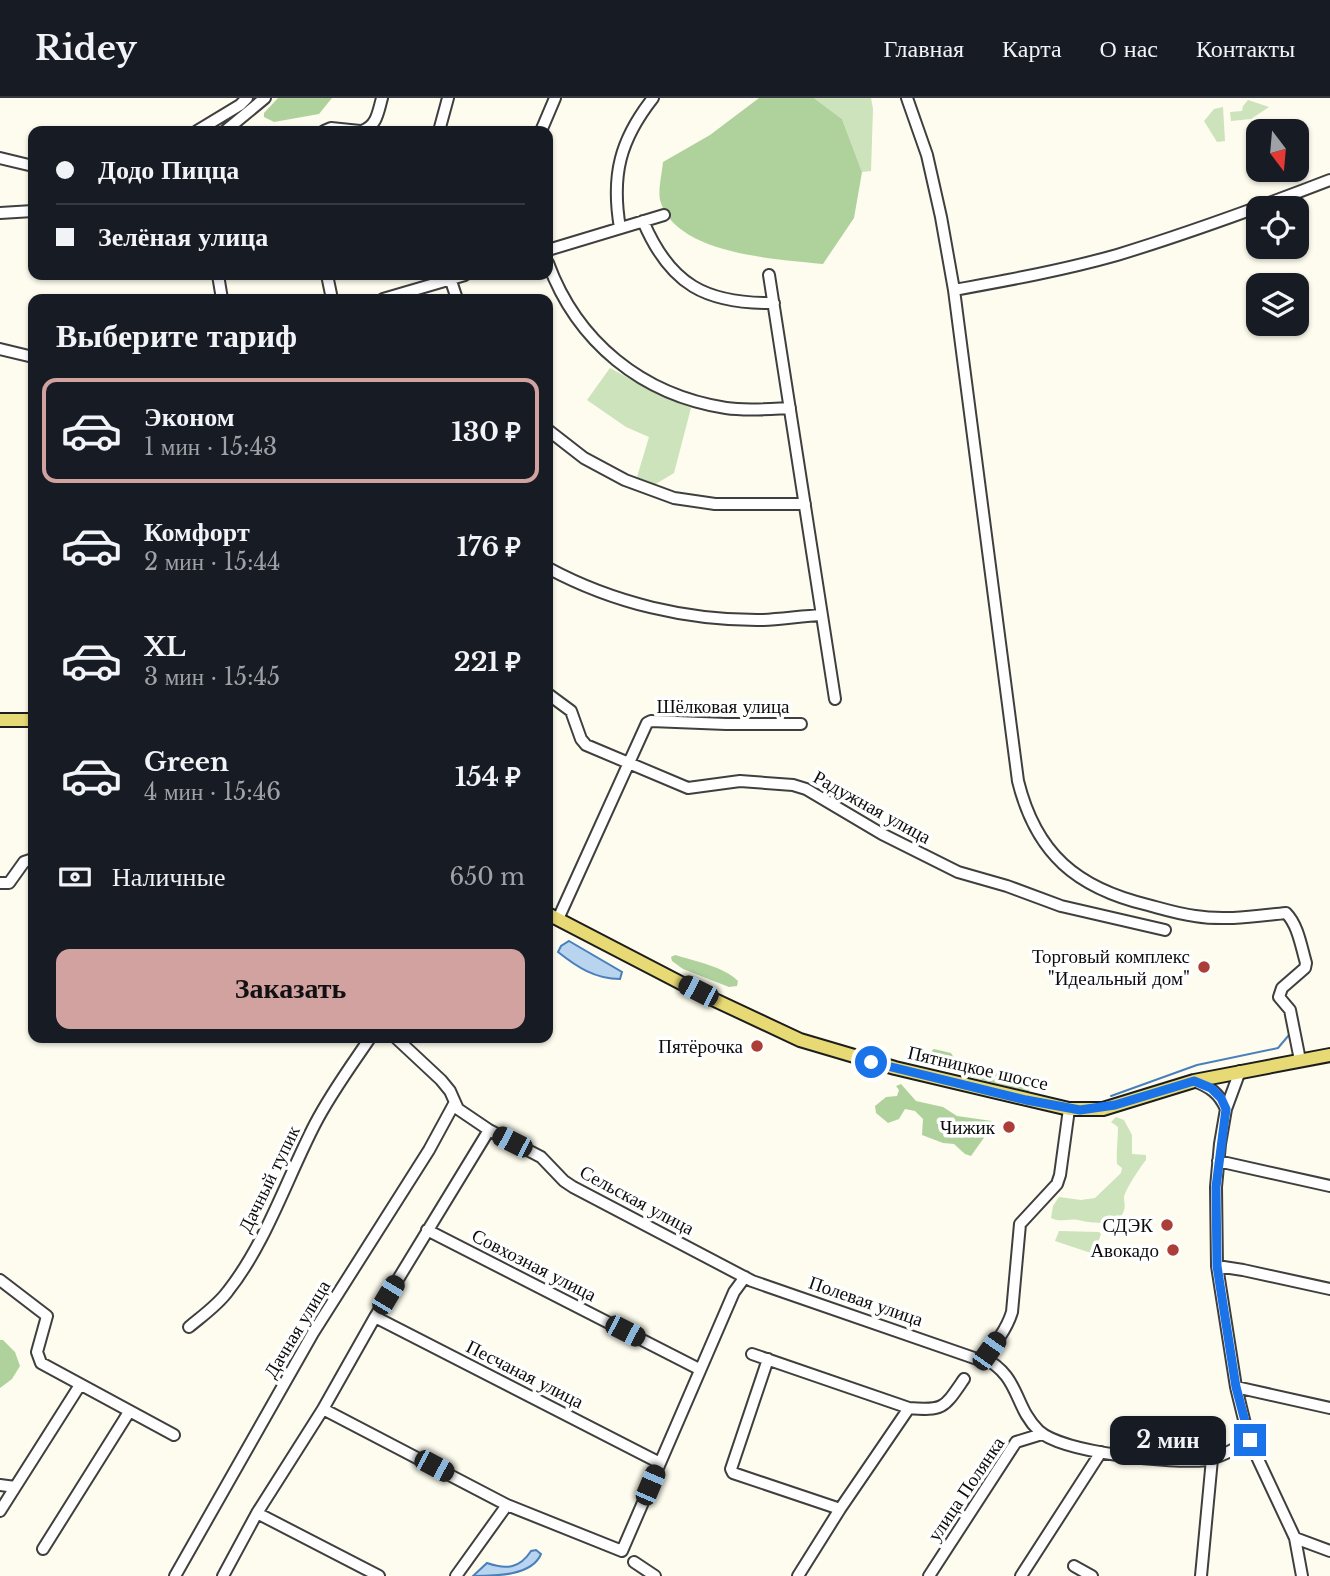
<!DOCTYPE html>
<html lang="ru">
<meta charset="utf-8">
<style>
:root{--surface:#171b24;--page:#20242c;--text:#f1f3f6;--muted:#9ea1a6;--line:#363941;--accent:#d2a2a0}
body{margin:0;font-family:"Libre Baskerville",serif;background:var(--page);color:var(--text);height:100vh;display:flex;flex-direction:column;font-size:26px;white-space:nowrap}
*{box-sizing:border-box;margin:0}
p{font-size:23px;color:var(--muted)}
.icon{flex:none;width:38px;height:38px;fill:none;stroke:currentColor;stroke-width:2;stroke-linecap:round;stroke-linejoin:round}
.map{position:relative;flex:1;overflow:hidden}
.side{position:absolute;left:28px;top:196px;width:525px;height:749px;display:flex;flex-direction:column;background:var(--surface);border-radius:14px;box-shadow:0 2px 5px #0004}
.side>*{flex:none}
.hud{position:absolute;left:28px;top:28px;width:525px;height:154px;border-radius:14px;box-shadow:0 2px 5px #0004;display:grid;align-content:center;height:154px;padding:0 28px;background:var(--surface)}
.needle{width:46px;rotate:164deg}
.controls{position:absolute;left:1246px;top:21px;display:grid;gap:14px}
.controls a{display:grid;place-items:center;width:63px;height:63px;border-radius:14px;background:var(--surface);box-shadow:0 2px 5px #0004;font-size:35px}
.end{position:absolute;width:32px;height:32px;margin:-16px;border:9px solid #1a73e8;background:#fff;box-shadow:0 0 0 4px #fff}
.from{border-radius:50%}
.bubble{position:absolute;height:49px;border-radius:14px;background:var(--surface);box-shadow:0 2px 5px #0004;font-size:23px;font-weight:700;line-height:49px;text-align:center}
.car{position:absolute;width:21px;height:42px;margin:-21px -10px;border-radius:9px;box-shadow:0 0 5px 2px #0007;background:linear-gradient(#222 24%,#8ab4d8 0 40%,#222 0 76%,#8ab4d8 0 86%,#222 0)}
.hud b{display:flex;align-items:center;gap:24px;height:66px;font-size:26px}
.hud b+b{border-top:2px solid var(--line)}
.hud i{width:18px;height:18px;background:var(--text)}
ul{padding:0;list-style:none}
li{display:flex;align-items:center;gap:21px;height:105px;margin:0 14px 10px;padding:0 14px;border:4px solid transparent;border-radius:14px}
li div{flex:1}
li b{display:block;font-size:26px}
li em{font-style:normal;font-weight:700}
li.selected{border-color:var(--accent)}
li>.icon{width:63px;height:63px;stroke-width:1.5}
h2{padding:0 28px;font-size:32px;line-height:84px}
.pay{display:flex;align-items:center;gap:18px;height:77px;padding:0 28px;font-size:26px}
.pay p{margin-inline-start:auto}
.button{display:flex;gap:14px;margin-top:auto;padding:14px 28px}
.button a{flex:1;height:80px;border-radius:14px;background:var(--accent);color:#111;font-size:28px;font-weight:700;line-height:80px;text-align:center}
header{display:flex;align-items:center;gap:42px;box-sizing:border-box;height:98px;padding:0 35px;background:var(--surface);border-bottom:2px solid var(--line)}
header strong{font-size:33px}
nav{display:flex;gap:38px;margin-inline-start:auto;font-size:24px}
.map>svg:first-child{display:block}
</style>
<header>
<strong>Ridey</strong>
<nav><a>Главная</a><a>Карта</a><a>О нас</a><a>Контакты</a></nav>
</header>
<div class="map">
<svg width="1330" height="1478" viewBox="0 0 1330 1478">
<rect width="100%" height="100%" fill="#fdfcee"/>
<path fill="#cce3bc" d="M814,0H871L873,11L871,73L862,74L842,21Z
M1248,2L1269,9L1251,21L1231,23L1230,14L1242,13L1243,8Z
M1223,9L1225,43L1217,44L1204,23L1214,11Z
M610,270L650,292L691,310L674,375L654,387L637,379L649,339L626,329L587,302Z
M1116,1019L1124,1022L1132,1037V1056L1146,1057V1062C1141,1068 1126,1090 1124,1099C1124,1105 1126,1109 1123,1115C1116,1129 1091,1125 1078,1122C1068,1120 1060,1125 1051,1120L1053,1108L1059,1099L1081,1102L1095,1100L1121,1075L1122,1070L1117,1066C1116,1056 1118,1041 1118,1029L1111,1024Z
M1059,1133L1099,1134L1101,1136L1094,1156L1055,1143Z"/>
<path fill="#afd29d" d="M278,0H332L319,16L274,24L264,19V15Z
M759,0H814L842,21L862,74L854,120L823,166C777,161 675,157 660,102C658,92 662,75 663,64L710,37Z
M675,857C694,863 723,868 738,883L737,888L729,889L683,871L672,863L671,859Z
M934,951L951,955L956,963L1027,984L1031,988L1029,993C1024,994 955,975 947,971C942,969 935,962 930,958V954Z
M901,986L916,1003L943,1009L957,1018L992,1023L988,1034L971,1058L965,1056L954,1046L943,1045L922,1037L923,1021L915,1013L905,1011L899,1021L888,1025L876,1015L875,1008L886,999L897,998L899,992L896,988Z
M0,1242H3L15,1254L20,1268L12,1281L0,1290Z"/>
<path fill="#b9d4ee" stroke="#4980bc" stroke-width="2" d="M569,843L622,874L620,881C595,881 577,869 558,854L561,848Z
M536,1452L541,1456C532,1478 495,1478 473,1478L487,1465C507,1472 520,1470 531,1453Z"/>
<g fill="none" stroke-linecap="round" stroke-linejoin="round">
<path stroke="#4980bc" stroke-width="2" d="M1111,998L1197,967L1278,950L1289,937"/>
<defs>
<path id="minor" d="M907,0L927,57L941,119L954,192L1018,683C1036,756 1077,790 1148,807C1163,811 1179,816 1195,818C1225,823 1256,818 1286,815C1298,827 1301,848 1306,865L1305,870L1282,890L1279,899L1290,912L1300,962
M197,33L240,7L247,0
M225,33L265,0
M324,33L331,30L360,33
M362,33C377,28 378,14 382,0
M439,33L448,0
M541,33L555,0
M0,60L33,68
M0,115L33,113
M643,123C670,187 706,206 774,205
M620,130C611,77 620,42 653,0
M548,152L664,117
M548,165C577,244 642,297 726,310C746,313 769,311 790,310
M218,177L222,201
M327,177L332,201
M449,177L457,201
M769,177L835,601
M954,192C1009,182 1064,172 1117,157C1189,135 1260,109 1330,82
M383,201L465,177
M0,251L33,259
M548,332L584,360L625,382L674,400L715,406H805
M548,470C613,505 688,523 763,522C782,521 803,518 822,517
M548,596L571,613L581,641L586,647L688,690L740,683L793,687L806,691L882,736L958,774L1007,788L1061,808L1165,832
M0,785H9L24,764L33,761
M558,821L647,625L651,623L726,626H801
M396,940L441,982L450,993L458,1011L489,1032L541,1059L564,1083L573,1089L752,1183L977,1261L982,1259C1021,1278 1013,1308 1039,1333C1063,1355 1173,1366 1206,1362C1221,1359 1237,1350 1249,1342
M1240,973L1226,1011L1220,1046L1216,1089L1217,1168L1236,1289L1249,1342L1295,1440L1302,1478
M1194,983C1210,989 1219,995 1226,1011
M1218,1063L1330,1088
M427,1132L699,1271
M1217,1168L1243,1172L1330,1191
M0,1182L47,1218L37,1254L41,1265L174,1337
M375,1219L660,1365
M189,1229C202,1218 218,1207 228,1193C266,1145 287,1080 315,1026C331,995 351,968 370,940
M752,1256L909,1310
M982,1259C995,1248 1007,1230 1012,1214L1020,1126L1057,1086L1060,1077L1069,1011
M768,1261L731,1371L733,1375L840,1411
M1236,1289L1330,1310
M323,1311L507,1407L622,1453L734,1194L745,1179
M0,1387L15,1389
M0,1413L80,1287
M257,1415L379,1478
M1295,1440L1330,1453
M43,1451L129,1314
M634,1464L655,1478
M1074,1468L1092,1478
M175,1478L313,1235L429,1052L454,1006
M223,1478L257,1415L323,1311L375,1219L489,1032
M456,1478L507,1407
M798,1478L840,1411L909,1310C944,1313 944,1310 964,1281
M929,1478L1016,1344L1042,1336
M1021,1478L1101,1354
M1201,1478L1212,1361"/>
<path id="major" d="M0,622H33
M548,816L704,897L800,942L895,970L1069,1011H1103L1194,983L1330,957"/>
</defs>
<use href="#minor" stroke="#3f3f3f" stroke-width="14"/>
<use href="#major" stroke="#1d1d1d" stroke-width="16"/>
<use href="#minor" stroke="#fff" stroke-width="10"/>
<use href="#major" stroke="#e7d974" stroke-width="12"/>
</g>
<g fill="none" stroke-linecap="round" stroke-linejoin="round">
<path stroke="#1a73e8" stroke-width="9" d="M871,964L1026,1002L1080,1012L1115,1007L1194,983L1211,990L1221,1000L1226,1011L1216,1089L1217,1168L1236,1289L1250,1342"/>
</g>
<g fill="#ab3e36" stroke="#fff" stroke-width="2.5">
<circle cx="1204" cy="869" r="7"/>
<circle cx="757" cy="948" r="7"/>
<circle cx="1009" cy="1029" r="7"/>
<circle cx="1167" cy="1127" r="7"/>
<circle cx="1173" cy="1152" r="7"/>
</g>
<g text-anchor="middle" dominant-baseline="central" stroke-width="7" stroke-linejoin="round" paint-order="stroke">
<g font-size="19" fill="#0c0c0c" stroke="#fff">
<text x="723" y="608">Шёлковая улица</text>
<text transform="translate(872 709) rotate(29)">Радужная улица</text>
<text transform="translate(978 970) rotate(13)">Пятницкое шоссе</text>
<text transform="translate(269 1081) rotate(-64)">Дачный тупик</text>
<text transform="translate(637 1102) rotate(28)">Сельская улица</text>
<text transform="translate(534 1167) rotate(27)">Совхозная улица</text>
<text transform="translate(866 1203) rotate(19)">Полевая улица</text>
<text transform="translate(297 1231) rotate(-59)">Дачная улица</text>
<text transform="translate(525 1276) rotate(27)">Песчаная улица</text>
<text transform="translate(966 1391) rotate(-56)">улица Полянка</text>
</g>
<g font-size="19" fill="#0c0c0c" stroke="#fff" text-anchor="end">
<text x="1190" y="858">Торговый комплекс<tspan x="1190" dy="22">"Идеальный дом"</tspan></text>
<text x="743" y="948">Пятёрочка</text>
<text x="995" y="1029">Чижик</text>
<text x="1153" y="1127">СДЭК</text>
<text x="1159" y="1152">Авокадо</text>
</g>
</g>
</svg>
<div class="controls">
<a><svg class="needle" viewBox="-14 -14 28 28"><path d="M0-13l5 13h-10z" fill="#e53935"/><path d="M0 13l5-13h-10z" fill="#9ea1a6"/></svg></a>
<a><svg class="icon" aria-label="locate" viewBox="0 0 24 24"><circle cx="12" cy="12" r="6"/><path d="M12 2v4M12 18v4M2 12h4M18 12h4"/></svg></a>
<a><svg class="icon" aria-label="layers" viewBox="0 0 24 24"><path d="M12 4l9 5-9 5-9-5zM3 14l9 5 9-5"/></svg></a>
</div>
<i class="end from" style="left:871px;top:964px"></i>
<i class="end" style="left:1250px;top:1342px"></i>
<div class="bubble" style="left:1110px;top:1318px;width:116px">2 мин</div>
<i class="car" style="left:698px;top:893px;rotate:297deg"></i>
<i class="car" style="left:512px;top:1044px;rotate:297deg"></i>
<i class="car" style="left:388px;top:1197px;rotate:31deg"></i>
<i class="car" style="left:625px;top:1233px;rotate:117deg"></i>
<i class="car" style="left:989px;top:1253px;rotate:35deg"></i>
<i class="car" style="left:434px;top:1368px;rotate:118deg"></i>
<i class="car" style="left:650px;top:1387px;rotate:23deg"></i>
<div class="hud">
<b><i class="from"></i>Додо Пицца</b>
<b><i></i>Зелёная улица</b>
</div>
<section class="side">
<h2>Выберите тариф</h2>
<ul>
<li class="selected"><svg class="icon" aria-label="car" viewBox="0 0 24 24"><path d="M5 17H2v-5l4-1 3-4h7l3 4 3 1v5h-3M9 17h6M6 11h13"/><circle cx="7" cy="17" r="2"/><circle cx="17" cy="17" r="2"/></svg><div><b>Эконом</b><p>1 мин · 15:43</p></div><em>130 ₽</em></li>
<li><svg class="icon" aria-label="car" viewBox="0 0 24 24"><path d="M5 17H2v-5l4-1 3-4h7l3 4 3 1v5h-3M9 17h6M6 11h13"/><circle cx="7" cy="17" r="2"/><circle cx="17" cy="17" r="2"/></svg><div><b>Комфорт</b><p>2 мин · 15:44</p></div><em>176 ₽</em></li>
<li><svg class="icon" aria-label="car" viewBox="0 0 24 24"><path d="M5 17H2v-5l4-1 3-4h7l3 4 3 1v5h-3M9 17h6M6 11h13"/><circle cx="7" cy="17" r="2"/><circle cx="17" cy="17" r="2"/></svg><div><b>XL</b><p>3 мин · 15:45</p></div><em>221 ₽</em></li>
<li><svg class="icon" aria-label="car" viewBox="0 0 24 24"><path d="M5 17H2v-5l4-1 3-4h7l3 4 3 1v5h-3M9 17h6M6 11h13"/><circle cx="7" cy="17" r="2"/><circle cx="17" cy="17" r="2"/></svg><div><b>Green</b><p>4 мин · 15:46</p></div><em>154 ₽</em></li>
</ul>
<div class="pay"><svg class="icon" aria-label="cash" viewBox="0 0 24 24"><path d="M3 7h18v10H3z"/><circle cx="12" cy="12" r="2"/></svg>Наличные<p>650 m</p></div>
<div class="button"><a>Заказать</a></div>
</section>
</div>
